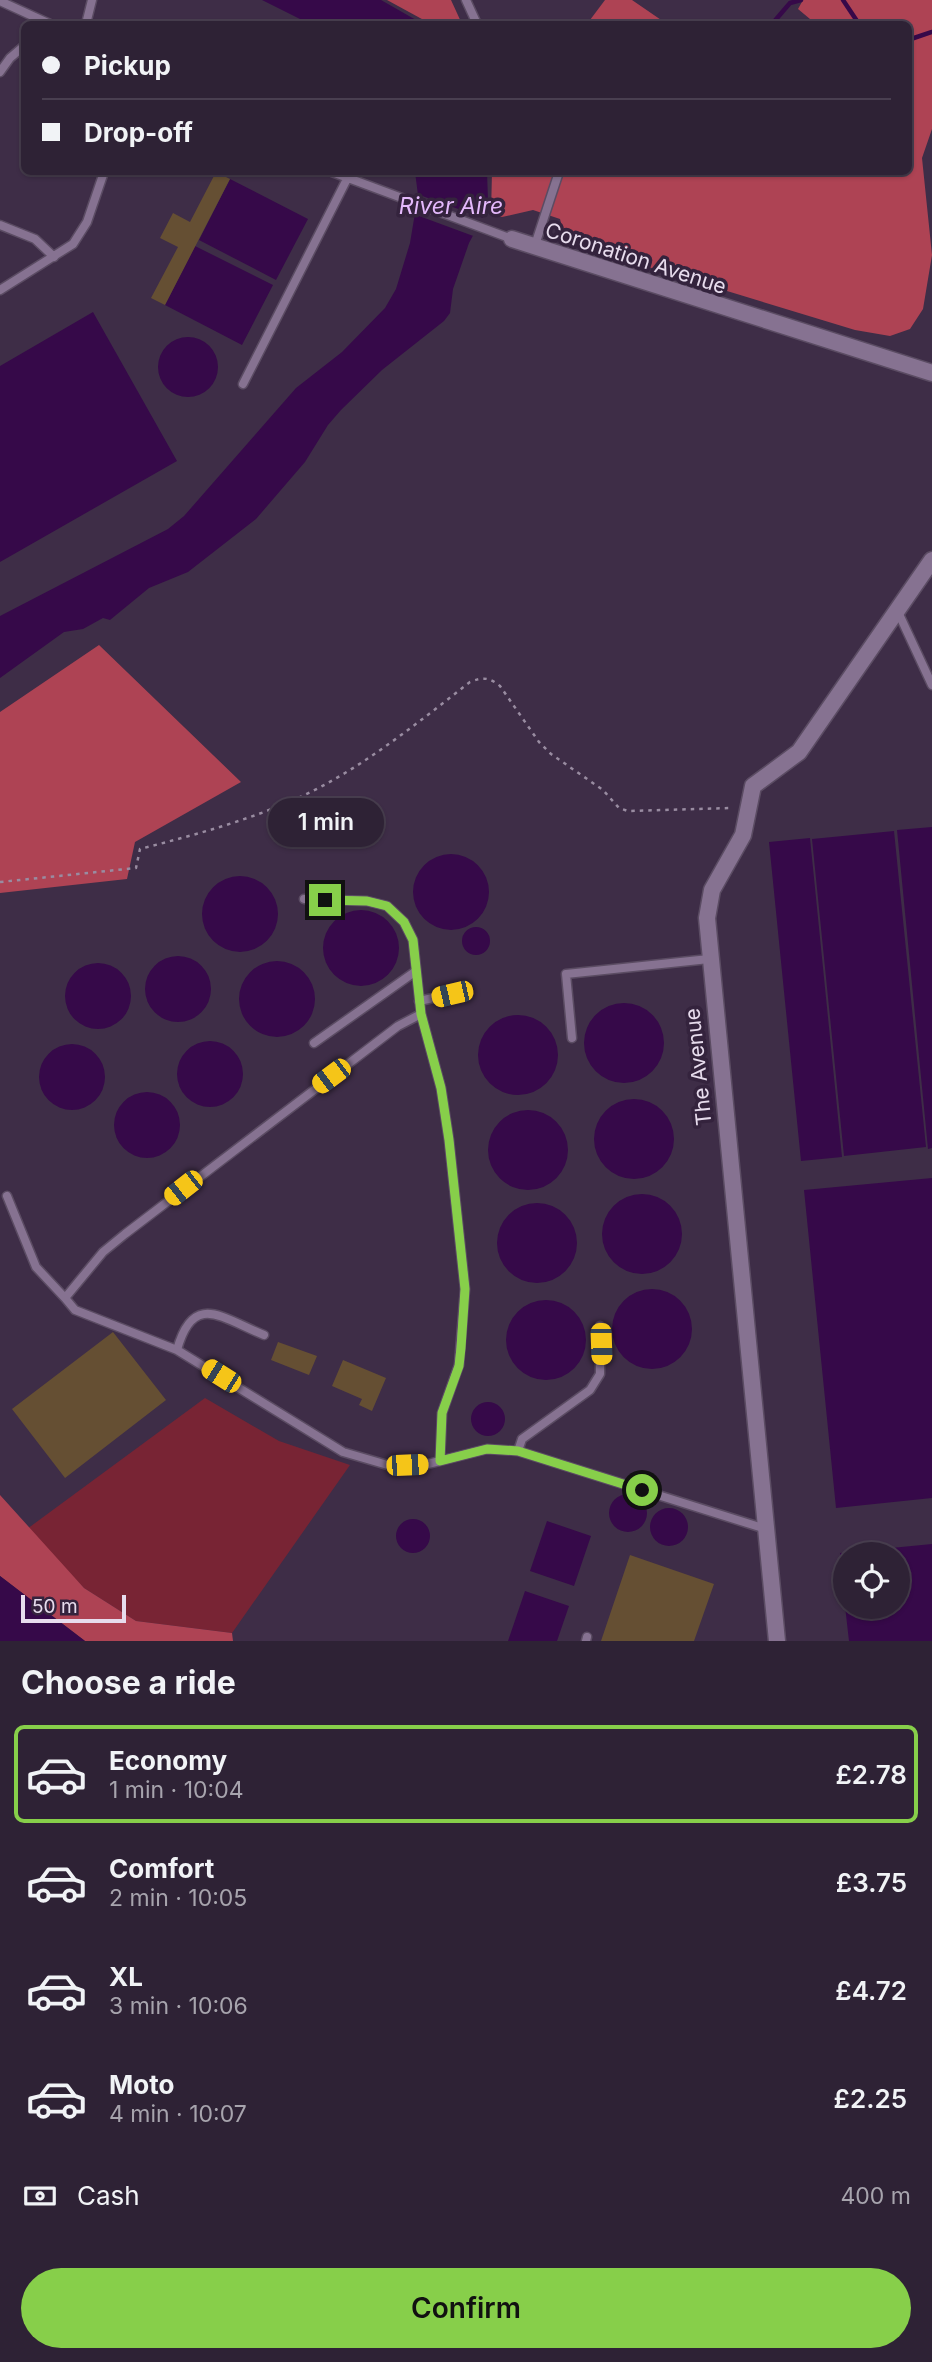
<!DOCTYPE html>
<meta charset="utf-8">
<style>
:root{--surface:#2e2235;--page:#362a3d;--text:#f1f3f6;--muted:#a7a4ad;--line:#493f50;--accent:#87cf4a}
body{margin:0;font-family:Inter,sans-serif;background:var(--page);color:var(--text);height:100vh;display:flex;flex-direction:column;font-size:26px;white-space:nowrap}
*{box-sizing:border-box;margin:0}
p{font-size:23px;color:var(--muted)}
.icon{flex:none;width:38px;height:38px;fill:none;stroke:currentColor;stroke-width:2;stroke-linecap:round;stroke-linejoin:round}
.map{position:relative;height:1641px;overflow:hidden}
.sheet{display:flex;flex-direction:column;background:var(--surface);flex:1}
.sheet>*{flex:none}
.top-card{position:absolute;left:21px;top:21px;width:891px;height:154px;border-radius:10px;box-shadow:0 2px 5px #0004,0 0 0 2px var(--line);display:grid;align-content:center;height:154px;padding:0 21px;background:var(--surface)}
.controls{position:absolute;left:833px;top:1542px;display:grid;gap:14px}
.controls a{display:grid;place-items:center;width:77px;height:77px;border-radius:50%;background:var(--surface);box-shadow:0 2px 5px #0004,0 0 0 2px var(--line);font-size:35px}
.scale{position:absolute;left:21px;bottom:18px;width:105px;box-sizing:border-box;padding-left:7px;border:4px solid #e7dced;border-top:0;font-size:19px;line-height:24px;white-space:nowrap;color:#e7dced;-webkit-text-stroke:5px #34233d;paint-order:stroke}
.end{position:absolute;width:32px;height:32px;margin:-16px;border:9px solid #87cf4a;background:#111;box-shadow:0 0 0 4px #111}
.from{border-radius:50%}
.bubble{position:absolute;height:49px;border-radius:24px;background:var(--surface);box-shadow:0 2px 5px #0004,0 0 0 2px var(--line);font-size:23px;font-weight:600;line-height:49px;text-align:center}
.car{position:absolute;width:21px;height:42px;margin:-21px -10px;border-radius:9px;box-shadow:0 0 5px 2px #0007;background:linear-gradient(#f5c518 24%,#345 0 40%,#f5c518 0 76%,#345 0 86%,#f5c518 0)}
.top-card b{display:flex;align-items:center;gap:24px;height:66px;font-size:26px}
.top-card b+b{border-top:2px solid var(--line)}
.top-card i{width:18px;height:18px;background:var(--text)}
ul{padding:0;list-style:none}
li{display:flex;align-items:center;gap:21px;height:98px;margin:0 14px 10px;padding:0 7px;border:4px solid transparent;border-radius:10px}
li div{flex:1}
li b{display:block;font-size:26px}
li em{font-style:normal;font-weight:600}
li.selected{border-color:var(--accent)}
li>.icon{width:63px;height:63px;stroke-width:1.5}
h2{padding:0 21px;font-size:32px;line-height:84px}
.pay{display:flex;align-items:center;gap:18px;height:77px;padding:0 21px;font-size:26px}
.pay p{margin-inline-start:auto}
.button{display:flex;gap:14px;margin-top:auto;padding:14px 21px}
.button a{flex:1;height:80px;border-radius:42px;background:var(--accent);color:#111;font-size:28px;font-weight:600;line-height:80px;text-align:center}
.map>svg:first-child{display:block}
</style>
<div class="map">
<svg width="932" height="1641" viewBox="0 0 932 1641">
<rect width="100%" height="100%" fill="#3e2d47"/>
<path fill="#782434" d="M205,1398L279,1441L350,1465L232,1633L136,1621L84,1588L27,1529Z"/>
<path fill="#ae4354" d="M387,0H451L462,24H431Z
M605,0H632L667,24H587Z
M803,0H932V129L922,158L932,255L923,309L910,329L890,336L855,330L566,242L560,219L533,210L502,217L491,214L492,172H908V24H816L798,9Z
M99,645L241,782L135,842L127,879L0,893V712Z
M0,1495L84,1588L136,1621L232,1633L233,1641H85L0,1576Z"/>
<path fill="#360949" d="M262,0H381L423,24H310Z
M415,172H487L488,200L483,217L469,243L453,289L450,313L444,321L382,370L341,410L328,425L305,462L256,519L188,572L149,588L110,620L103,618L83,629L64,632L0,678V616L168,529L184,516L296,388L342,352L385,308L396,289L410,243L418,195Z
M230,179L308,219L276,280L199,240Z
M195,246L273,285L242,345L165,305Z
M93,312L177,461L0,562V366Z
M158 367a30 30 0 1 1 60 0a30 30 0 1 1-60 0Z
M932,827V1148L928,1149L897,830Z
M894,831L926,1147L844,1156L812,839Z
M810,838L842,1157L801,1161L769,842Z
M413 892a38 38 0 1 1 76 0a38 38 0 1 1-76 0Z
M202 914a38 38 0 1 1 76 0a38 38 0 1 1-76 0Z
M323 948a38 38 0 1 1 76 0a38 38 0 1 1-76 0Z
M462 941a14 14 0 1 1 28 0a14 14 0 1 1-28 0Z
M145 989a33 33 0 1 1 66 0a33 33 0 1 1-66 0Z
M239 999a38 38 0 1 1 76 0a38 38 0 1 1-76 0Z
M65 996a33 33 0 1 1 66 0a33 33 0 1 1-66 0Z
M584 1043a40 40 0 1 1 80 0a40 40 0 1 1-80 0Z
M478 1055a40 40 0 1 1 80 0a40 40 0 1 1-80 0Z
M177 1074a33 33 0 1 1 66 0a33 33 0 1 1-66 0Z
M39 1077a33 33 0 1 1 66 0a33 33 0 1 1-66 0Z
M114 1125a33 33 0 1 1 66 0a33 33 0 1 1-66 0Z
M594 1139a40 40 0 1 1 80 0a40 40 0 1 1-80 0Z
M488 1150a40 40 0 1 1 80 0a40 40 0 1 1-80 0Z
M932,1178V1498L836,1508L804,1190Z
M602 1234a40 40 0 1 1 80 0a40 40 0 1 1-80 0Z
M497 1243a40 40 0 1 1 80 0a40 40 0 1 1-80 0Z
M612 1329a40 40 0 1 1 80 0a40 40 0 1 1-80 0Z
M506 1340a40 40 0 1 1 80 0a40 40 0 1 1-80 0Z
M471 1419a17 17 0 1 1 34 0a17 17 0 1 1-34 0Z
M609 1513a19 19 0 1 1 38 0a19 19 0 1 1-38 0Z
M650 1527a19 19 0 1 1 38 0a19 19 0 1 1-38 0Z
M396 1536a17 17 0 1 1 34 0a17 17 0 1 1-34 0Z
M547,1521L591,1536L574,1586L530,1571Z
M932,1544V1641H849L845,1606H898V1554H845V1606L840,1553Z
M0,1576L85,1641H0Z
M525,1591L569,1606L557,1641H508Z"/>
<path fill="#3e2d47" d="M414,193L486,219L476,237L411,213Z"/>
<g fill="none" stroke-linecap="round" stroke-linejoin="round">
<path stroke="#360949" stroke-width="4.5" d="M843,0L859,24
M772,24L790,3L801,0
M908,40L932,32"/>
</g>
<path fill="#654f33" d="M216,172L230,179L165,305L151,298L178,247L160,238L173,213L190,222Z
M113,1332L166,1400L65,1478L12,1409Z
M278,1342L317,1356L309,1375L271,1360Z
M343,1360L386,1378L372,1411L359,1405L362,1399L332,1386Z
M630,1555L714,1584L694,1641H601Z"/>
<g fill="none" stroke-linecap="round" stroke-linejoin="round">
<defs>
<path id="lane" d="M466,0L477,24
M0,1L50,24
M86,24L92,0
M0,72L10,58L24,46
M332,172L512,239
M0,225L35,239L54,257
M534,248L559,172
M0,290L73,244L87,222L104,172
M243,384L347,179
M898,612L932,685
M304,899L367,901L387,906L404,922L413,940L421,1014L441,1088L449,1140L465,1289L459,1365L442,1413L440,1461
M419,1001L452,994
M421,1014L398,1026L125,1234L103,1252L65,1298L75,1310L177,1350L343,1452L391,1466L424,1465L487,1449L518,1451L766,1529
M572,1038L566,974L709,959
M314,1043L416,971
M7,1196L36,1267L65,1298
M177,1350C193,1291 222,1318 264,1335
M518,1451L522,1439L590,1390L600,1374V1326
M586,1641L587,1637"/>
<path id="street" d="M512,239L932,373
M777,1641L707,918L712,890L743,835L753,786L799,752L932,560"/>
</defs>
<use href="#lane" stroke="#5b4c63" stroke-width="11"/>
<use href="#street" stroke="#5b4c63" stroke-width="19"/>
<path stroke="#998ca1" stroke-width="2.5" stroke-dasharray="3.5 5" stroke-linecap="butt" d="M0,882L136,868L140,849C194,835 247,821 298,798C360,770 416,724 470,682C483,677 489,677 500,686L539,742L551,754L603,790L619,808L628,811L732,808"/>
<use href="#lane" stroke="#867291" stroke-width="8"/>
<use href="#street" stroke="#867291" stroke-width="16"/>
</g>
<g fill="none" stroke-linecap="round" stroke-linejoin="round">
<path stroke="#87cf4a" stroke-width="9" d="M325,900L367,901L387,906L404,922L413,940L421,1014L441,1088L449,1140L465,1289L461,1348L459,1366L442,1413L440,1461L487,1449L518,1451L642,1490"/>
</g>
<g text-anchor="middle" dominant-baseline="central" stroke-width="7" stroke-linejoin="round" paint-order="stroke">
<g font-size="21" fill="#e7dced" stroke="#34233d">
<text transform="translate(636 258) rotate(18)">Coronation Avenue</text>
<text transform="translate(698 1067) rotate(-96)">The Avenue</text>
</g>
<g font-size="23" font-style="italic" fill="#e4b9fc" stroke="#34233d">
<text x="451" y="206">River Aire</text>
</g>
</g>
</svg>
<div class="controls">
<a><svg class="icon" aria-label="locate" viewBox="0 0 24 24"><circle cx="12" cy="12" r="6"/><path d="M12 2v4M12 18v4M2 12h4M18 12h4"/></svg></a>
</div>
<div class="scale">50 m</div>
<i class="end from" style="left:642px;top:1490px"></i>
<i class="end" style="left:325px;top:900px"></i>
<div class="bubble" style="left:268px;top:798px;width:116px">1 min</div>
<i class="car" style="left:452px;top:994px;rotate:257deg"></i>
<i class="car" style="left:331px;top:1076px;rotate:233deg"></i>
<i class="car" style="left:183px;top:1188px;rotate:232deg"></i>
<i class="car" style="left:601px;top:1344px;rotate:178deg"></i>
<i class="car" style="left:221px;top:1376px;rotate:302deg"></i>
<i class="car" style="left:407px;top:1465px;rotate:88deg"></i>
<div class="top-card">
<b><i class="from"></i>Pickup</b>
<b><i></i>Drop-off</b>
</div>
</div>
<section class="sheet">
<h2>Choose a ride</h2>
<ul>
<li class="selected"><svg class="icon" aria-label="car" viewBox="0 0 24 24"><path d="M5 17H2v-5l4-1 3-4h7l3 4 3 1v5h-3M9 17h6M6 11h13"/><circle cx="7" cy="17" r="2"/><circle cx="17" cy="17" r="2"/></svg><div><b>Economy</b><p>1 min · 10:04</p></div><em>£2.78</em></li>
<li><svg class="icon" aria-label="car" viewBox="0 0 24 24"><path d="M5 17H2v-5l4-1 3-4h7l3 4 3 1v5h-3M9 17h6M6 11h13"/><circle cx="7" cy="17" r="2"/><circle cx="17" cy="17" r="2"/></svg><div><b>Comfort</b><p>2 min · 10:05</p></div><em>£3.75</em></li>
<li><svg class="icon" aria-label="car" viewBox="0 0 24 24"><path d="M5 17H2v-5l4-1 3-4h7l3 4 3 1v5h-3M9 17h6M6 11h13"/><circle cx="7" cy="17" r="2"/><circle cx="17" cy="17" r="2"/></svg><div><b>XL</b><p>3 min · 10:06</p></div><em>£4.72</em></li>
<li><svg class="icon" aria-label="car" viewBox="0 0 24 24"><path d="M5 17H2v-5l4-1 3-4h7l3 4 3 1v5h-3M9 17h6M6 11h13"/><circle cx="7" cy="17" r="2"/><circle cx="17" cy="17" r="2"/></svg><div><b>Moto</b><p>4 min · 10:07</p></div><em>£2.25</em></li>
</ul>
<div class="pay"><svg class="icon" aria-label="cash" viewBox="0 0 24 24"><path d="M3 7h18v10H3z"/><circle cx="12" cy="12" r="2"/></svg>Cash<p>400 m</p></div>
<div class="button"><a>Confirm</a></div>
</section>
